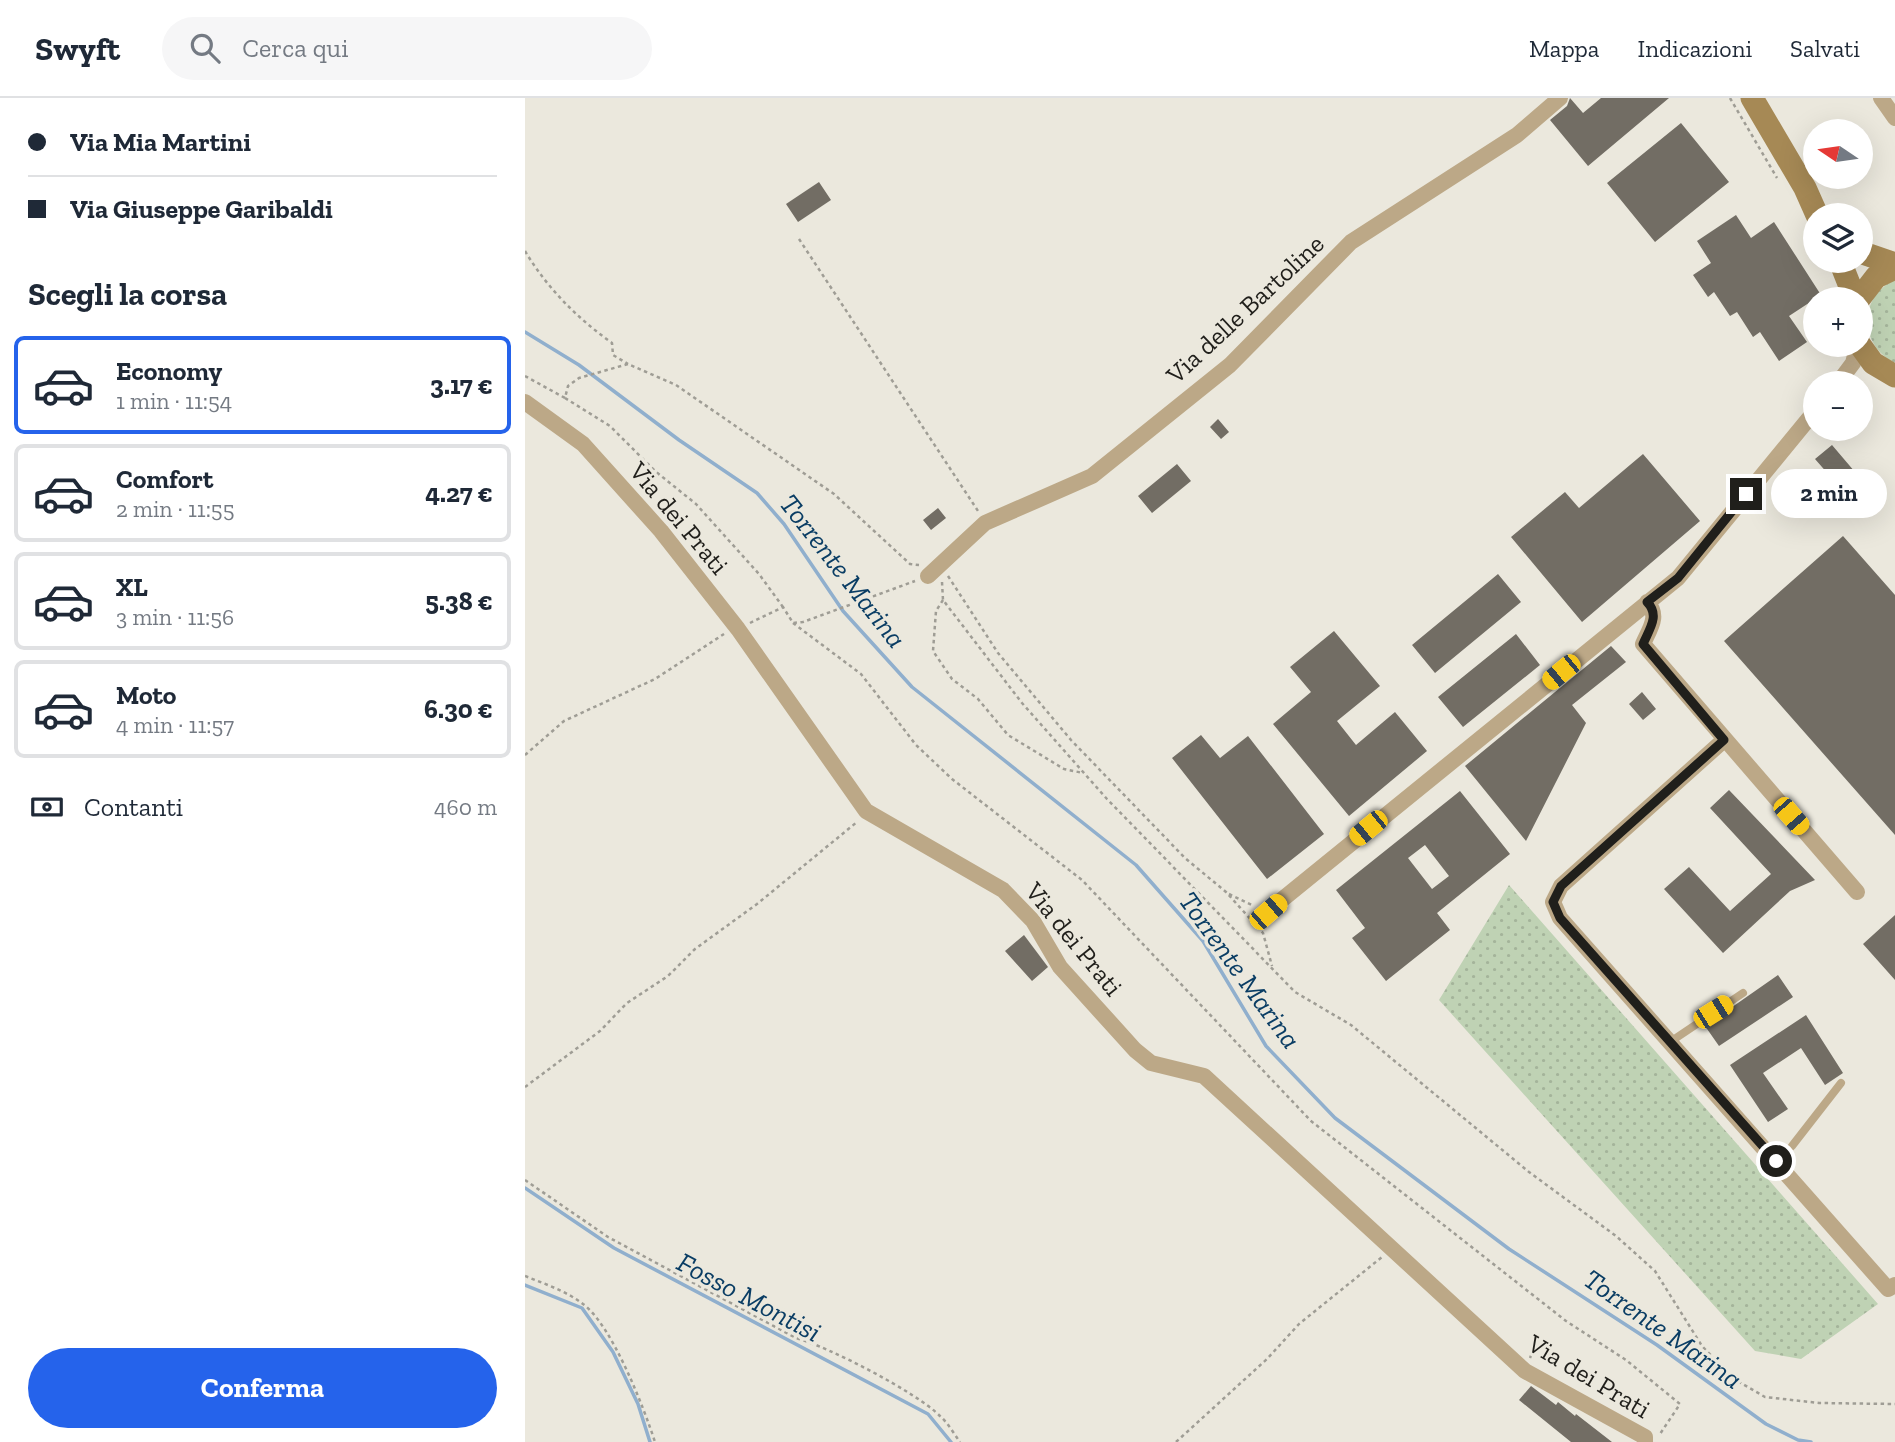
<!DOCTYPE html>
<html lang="it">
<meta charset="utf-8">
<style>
:root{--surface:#fff;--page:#f6f6f7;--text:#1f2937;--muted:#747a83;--line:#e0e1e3;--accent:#2563eb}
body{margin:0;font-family:"Zilla Slab",serif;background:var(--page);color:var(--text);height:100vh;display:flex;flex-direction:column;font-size:26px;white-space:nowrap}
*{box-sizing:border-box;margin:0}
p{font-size:23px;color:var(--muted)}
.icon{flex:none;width:38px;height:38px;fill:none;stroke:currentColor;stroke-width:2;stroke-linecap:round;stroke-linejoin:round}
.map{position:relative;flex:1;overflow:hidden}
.drawer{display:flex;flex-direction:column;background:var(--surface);width:525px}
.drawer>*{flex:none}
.hud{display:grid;align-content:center;height:154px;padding:0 28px;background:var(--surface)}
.needle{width:46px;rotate:283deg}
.buttons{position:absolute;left:1278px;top:21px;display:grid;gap:14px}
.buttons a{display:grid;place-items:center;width:70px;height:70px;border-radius:50%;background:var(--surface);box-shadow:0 7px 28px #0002;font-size:35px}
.end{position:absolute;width:32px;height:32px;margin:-16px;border:9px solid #201f1b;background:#fff;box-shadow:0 0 0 4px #fff}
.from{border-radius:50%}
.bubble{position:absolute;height:49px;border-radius:24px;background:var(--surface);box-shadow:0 7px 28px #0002;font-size:23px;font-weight:700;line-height:49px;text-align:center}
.car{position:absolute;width:21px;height:42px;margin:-21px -10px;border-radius:9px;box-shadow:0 0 5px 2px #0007;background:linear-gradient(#f5c518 24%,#345 0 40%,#f5c518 0 76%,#345 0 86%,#f5c518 0)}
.hud b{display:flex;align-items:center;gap:24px;height:66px;font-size:26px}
.hud b+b{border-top:2px solid var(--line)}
.hud i{width:18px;height:18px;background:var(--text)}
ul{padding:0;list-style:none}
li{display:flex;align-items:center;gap:21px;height:98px;margin:0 14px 10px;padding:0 14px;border:4px solid var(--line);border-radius:10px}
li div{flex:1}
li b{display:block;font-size:26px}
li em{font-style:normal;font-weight:700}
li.on{border-color:var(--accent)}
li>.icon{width:63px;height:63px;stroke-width:1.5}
h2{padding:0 28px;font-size:32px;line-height:84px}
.pay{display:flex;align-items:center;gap:18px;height:77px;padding:0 28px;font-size:26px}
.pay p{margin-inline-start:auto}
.action{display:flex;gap:14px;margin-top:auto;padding:14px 28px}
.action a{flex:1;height:80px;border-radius:42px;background:var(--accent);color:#fff;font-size:28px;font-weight:700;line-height:80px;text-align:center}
header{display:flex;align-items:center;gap:42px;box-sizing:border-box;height:98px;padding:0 35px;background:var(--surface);border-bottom:2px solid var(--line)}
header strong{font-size:33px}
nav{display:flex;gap:38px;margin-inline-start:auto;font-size:24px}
.search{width:490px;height:63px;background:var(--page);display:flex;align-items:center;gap:18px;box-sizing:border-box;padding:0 24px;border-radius:38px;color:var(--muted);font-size:26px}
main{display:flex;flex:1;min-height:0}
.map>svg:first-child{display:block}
</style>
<header>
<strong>Swyft</strong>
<div class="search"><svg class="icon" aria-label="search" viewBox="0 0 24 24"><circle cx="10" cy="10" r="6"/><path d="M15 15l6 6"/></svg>Cerca qui</div>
<nav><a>Mappa</a><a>Indicazioni</a><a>Salvati</a></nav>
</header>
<main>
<section class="drawer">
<div class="hud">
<b><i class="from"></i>Via Mia Martini</b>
<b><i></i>Via Giuseppe Garibaldi</b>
</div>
<h2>Scegli la corsa</h2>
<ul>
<li class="on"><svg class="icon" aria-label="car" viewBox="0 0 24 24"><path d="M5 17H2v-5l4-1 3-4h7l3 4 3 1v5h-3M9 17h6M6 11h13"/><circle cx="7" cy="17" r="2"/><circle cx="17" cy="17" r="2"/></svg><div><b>Economy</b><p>1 min · 11:54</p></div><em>3.17 €</em></li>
<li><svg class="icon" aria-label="car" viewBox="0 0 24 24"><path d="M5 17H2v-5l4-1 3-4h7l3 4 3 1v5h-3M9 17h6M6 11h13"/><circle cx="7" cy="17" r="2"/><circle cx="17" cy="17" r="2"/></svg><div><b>Comfort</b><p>2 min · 11:55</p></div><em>4.27 €</em></li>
<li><svg class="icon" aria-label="car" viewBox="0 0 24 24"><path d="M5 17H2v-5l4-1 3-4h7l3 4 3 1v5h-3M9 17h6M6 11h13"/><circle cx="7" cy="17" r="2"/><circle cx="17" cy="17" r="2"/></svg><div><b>XL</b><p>3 min · 11:56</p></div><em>5.38 €</em></li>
<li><svg class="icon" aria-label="car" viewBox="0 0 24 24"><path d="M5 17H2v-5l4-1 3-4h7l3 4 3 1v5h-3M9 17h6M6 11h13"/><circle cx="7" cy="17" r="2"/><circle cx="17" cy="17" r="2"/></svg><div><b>Moto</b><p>4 min · 11:57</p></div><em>6.30 €</em></li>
</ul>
<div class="pay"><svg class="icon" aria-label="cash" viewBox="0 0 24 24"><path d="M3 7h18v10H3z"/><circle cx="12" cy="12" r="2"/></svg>Contanti<p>460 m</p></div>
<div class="action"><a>Conferma</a></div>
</section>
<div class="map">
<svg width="1370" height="1344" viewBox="0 0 1370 1344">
<defs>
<pattern id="grass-dots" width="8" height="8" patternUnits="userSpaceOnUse" patternTransform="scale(1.75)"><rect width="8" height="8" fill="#bfd2b4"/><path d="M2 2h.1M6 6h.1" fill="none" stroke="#a4b49a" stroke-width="1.8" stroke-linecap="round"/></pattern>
</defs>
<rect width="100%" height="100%" fill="#ebe8dd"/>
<path fill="url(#grass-dots)" d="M1370,182V265C1334,248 1333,198 1370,182Z
M984,787L1353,1206L1276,1261L1230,1253L914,902Z"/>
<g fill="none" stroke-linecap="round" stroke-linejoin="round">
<path stroke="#90afcd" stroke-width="3.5" d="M0,234L54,267L154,342L232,395L259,426L318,513L387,589L611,767L678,843L741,948L810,1020L984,1151L1132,1247L1241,1326L1273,1342L1286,1344
M0,1090L89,1150L403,1316L426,1344
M0,1187L57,1210L88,1254L113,1306L125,1344"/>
</g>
<path fill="#726d64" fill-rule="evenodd" d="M1045,0L1058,15L1076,0H1144L1063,68L1025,22L1042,8Z
M1156,25L1204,84L1130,144L1082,85Z
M294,84L306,102L273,124L261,106Z
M1211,117L1226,140L1249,124L1296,197L1264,218L1282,244L1254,263L1235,234L1228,239L1212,214L1205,218L1189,194L1183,199L1168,177L1186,165L1172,143Z
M693,321L704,334L696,341L685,329Z
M1307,347L1347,394L1331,408L1290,361Z
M1118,356L1175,423L1057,524L986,439L1040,394L1054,410Z
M652,366L666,383L627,415L613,398Z
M413,410L421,420L406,432L398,422Z
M1318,438L1370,497V737L1199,543Z
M973,476L996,504L910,575L887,547Z
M809,533L855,588L812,623L831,647L870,614L902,653L824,718L748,626L786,594L765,569Z
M991,536L1015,567L938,629L913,599Z
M1086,548L1101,564L1047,607L1061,625L1001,743L940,668Z
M1117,594L1131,611L1118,622L1104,606Z
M676,637L695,660L723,638L799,736L742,781L647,660Z
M1204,692L1290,782L1265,793L1198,855L1139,791L1164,769L1205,813L1246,776L1185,710Z
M935,693L985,756L912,815L925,832L861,883L827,840L840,830L811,792ZM900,747L924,778L907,791L883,760Z
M1370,817V882L1338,846Z
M499,837L523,869L507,883L480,853Z
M1253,877L1268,899L1194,948L1180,928Z
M1281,917L1318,975L1300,987L1276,950L1238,975L1263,1011L1243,1024L1205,967Z
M1006,1288L1031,1307L1033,1304L1050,1318L1051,1316L1087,1344H1046L994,1302Z"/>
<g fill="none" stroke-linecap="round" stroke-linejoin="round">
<path stroke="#9f9d95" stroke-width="2.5" stroke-dasharray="3.5 3.5" stroke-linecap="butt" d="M1205,0L1252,80
M1307,112L1310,111L1316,117
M274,141L453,413
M0,153C22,190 52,220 87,245L88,257L103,266
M0,278L40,300L43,288L54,280L103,266L151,287L309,396L385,466L394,467
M40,300L85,328L130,373L171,406L234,476L258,509
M423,478L473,555L546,642L660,760L701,794L738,835L747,868
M417,484L418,502L497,605L582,701L770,894L826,927L1004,1074L1091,1138L1130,1173L1177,1248L1209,1281L1240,1299L1294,1305L1370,1306
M418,502L411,513L408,553L427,581L453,601L483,637L539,671L558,675
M225,525L258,509L268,525L278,524L390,483
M268,525L336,576L391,647L427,681L557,782L786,1023L1041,1223L1101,1262L1155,1306L1135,1336
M0,657L39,623L130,581L199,536
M704,796L729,808
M0,989L75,933L102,905L143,878L170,851L232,806L332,724
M0,1082L83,1139L271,1240C304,1249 391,1294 415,1318C423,1325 429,1336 435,1344
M0,1178C20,1186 41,1193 58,1206C87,1227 119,1310 130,1344
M1005,1260L1011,1246
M651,1344L742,1261L774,1226L857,1159"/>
<path stroke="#bca887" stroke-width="8" d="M1145,944L1218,895
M1251,1064L1267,1048L1316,985"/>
<path stroke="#bca887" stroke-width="16" d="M1356,0L1370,20
M1313,285L1328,265L1333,247
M0,304L58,346L136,433L213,531L341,713L478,792L508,823L535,869L610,952L626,965L679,978L1000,1273L1120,1339V1344
M403,478L460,425L567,378L705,267L826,144L992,37L1035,0
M1122,504C1135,518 1125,530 1118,546L1332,794
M1199,642L1036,788L1028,804L1035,820L1363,1191L1370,1187
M743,813L1153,480L1290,313"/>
<path stroke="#a68955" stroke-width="23" d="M1227,0L1280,90L1292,117
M1335,154L1370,166
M1315,163L1330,201
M1334,201L1351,179L1370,170
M1335,247L1348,265L1370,278"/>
</g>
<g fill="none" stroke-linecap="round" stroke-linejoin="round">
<path stroke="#201f1b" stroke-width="9" d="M1221,396L1153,480L1122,504C1135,517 1125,530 1118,546L1199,642L1036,788L1028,804L1035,820L1251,1063"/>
</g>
<g text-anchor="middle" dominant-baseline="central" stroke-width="7" stroke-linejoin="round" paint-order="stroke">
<g font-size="26" fill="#201f1b" stroke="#ebe8dd">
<text transform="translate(720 211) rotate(-43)">Via delle Bartoline</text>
<text transform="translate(154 420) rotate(50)">Via dei Prati</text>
<text transform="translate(549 841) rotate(51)">Via dei Prati</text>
<text transform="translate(1064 1278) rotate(31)">Via dei Prati</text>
</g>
<g font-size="28" font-style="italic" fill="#0a3d64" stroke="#ebe8dd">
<text transform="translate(318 473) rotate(52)">Torrente Marina</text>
<text transform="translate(715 872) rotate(54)">Torrente Marina</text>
<text transform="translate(224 1199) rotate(28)">Fosso Montisi</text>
<text transform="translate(1138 1231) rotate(35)">Torrente Marina</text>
</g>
</g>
</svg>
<div class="buttons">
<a><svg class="needle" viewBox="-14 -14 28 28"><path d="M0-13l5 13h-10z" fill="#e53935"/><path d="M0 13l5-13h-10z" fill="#747a83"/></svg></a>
<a><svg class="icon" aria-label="layers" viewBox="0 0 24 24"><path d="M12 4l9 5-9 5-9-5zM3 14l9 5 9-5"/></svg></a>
<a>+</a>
<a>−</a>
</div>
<i class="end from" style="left:1251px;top:1063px"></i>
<i class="end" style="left:1221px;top:396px"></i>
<div class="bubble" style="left:1246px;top:371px;width:116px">2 min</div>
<i class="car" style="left:1036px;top:574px;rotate:231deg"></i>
<i class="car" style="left:1266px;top:718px;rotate:139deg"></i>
<i class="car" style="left:843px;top:730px;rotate:231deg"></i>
<i class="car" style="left:743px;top:814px;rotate:49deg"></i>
<i class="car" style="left:1188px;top:914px;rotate:58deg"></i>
</div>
</main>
